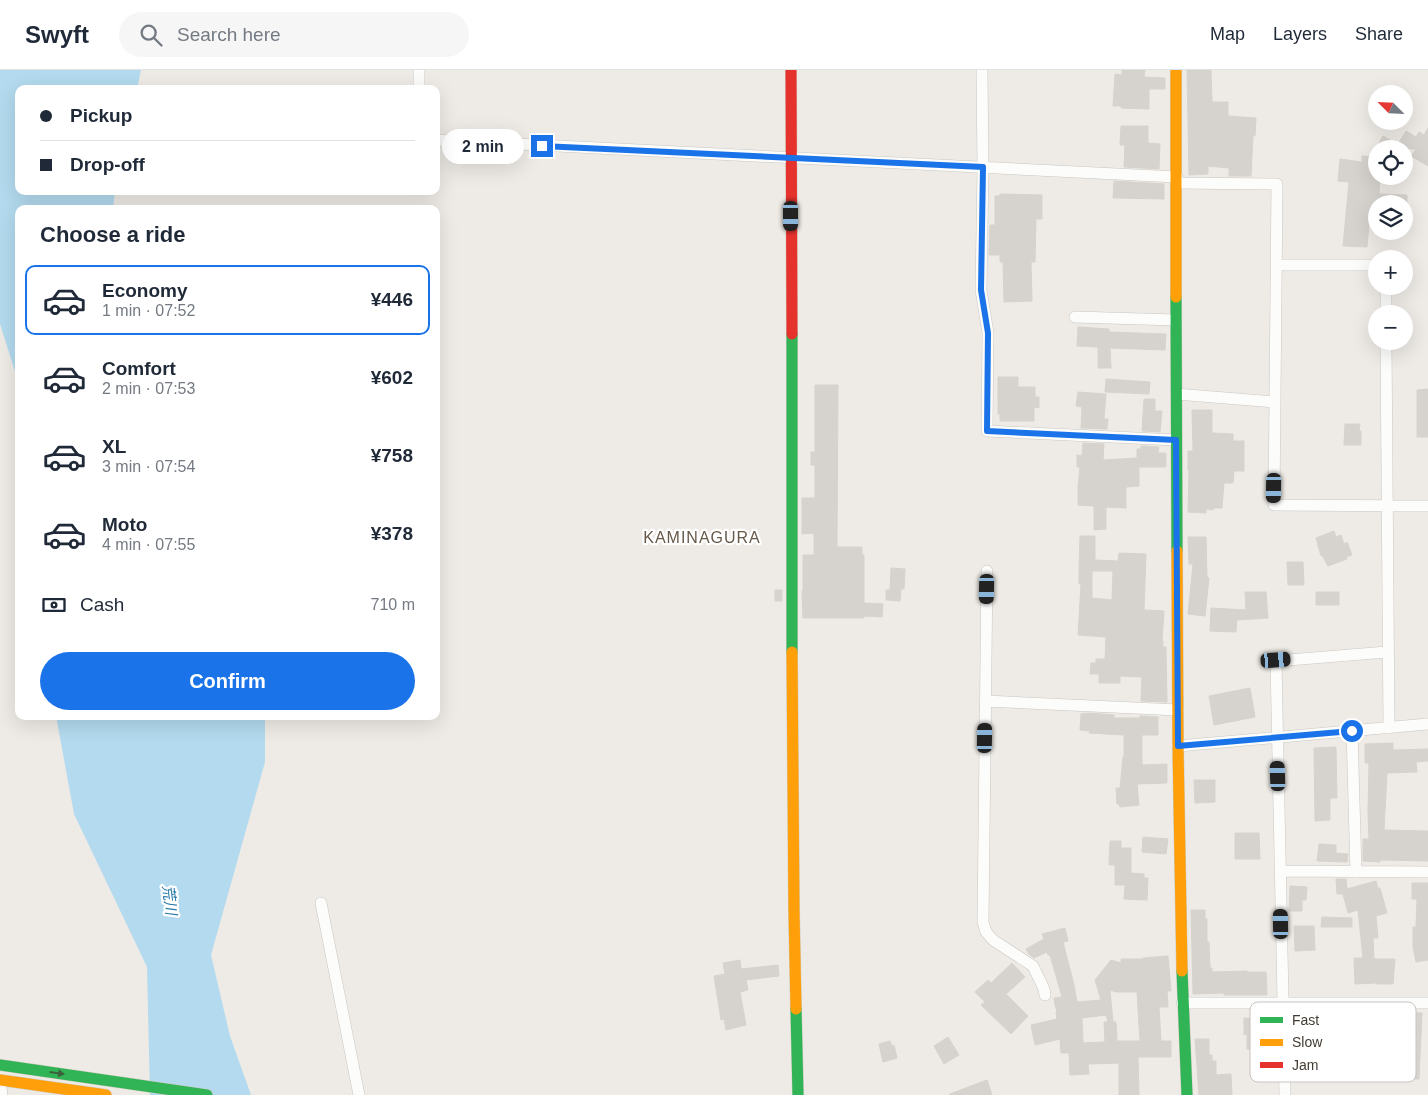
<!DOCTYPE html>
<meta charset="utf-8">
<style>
:root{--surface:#fff;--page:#f6f6f7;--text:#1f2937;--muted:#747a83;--line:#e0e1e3;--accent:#1a73e8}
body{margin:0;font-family:Arial,"Noto Sans JP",sans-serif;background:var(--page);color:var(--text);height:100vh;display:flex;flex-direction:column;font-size:19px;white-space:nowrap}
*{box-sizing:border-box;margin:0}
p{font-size:16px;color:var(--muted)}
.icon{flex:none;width:28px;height:28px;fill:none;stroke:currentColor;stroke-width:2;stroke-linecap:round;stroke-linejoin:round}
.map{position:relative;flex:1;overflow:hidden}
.side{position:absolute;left:15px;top:135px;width:425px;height:515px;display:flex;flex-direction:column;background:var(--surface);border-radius:10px;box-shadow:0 5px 20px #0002}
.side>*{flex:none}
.banner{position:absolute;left:15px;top:15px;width:425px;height:110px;border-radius:10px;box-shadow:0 5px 20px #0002;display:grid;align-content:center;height:110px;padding:0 25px;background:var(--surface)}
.needle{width:32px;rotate:294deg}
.buttons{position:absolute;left:1368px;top:15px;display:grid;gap:10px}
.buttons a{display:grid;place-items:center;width:45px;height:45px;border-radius:50%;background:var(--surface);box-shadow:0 5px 20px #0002;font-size:25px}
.end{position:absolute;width:22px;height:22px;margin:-11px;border:6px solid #1a73e8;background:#fff;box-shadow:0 0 0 2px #fff}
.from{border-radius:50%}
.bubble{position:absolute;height:35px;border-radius:18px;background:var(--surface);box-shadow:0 5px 20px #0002;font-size:16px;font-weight:600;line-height:35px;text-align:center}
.car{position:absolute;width:15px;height:30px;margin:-15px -8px;border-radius:6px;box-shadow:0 0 4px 1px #0007;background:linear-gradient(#222 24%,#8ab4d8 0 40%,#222 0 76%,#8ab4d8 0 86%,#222 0)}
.banner b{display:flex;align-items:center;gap:18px;height:48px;font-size:19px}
.banner b+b{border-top:1px solid var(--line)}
.banner i{width:12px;height:12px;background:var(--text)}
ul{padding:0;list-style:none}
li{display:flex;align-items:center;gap:15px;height:70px;margin:0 10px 8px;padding:0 15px;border:2px solid transparent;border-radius:10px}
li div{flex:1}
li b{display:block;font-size:19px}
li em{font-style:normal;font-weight:600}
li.on{border-color:var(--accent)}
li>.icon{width:45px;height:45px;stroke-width:1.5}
h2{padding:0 25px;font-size:22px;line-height:60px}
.pay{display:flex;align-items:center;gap:12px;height:55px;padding:0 25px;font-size:19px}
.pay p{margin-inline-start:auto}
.button{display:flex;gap:10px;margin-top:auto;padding:10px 25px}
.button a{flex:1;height:58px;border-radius:30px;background:var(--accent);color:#fff;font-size:20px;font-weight:600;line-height:58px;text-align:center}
header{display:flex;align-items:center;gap:30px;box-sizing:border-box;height:70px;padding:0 25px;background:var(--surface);border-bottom:1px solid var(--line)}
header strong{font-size:24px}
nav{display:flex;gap:28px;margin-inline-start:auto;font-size:18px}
.search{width:350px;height:45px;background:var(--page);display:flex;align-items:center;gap:12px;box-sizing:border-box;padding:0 18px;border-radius:28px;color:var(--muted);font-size:19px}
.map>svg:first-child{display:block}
</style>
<header>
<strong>Swyft</strong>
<div class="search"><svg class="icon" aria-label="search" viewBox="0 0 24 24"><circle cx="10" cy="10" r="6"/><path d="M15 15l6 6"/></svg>Search here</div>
<nav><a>Map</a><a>Layers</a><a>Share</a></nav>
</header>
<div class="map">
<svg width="1428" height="1025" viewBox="0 0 1428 1025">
<rect width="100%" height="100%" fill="#eeebe6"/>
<path fill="#b3daee" d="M0,0H141L137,19H19V121H115L113,139H19V314L0,254Z
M56,646H265V692L211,885L230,966L251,1025H150L147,897L74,744Z"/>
<path fill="#d6d2cd" stroke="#d6d2cc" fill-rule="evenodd" d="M1122,0H1145L1144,7L1165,8V19H1149V39L1121,38V36H1113L1115,4L1122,5Z
M1187,0H1211L1212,32H1228V46L1256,48L1255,66L1253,65L1251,106H1229V98L1208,96V104L1189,105Z
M1121,56H1148V73L1160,74L1159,99L1124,97L1125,75H1120Z
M1428,58V96L1411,86L1416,79H1376L1383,66L1398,74L1406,61L1416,67L1419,62L1424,65Z
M1362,86L1376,87V106H1380L1379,124L1407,125V134H1376V143L1370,142L1367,177L1343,176L1349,112L1338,111L1340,89L1362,92Z
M1114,111L1164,114V129L1113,128Z
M1000,124L1042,125V149H1036L1035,192H1031L1032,231L1004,232L1003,192H1000V185H989L990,155H995V126H1000Z
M1078,257L1109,259V262L1166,264L1165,280L1110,278L1111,298H1098V277L1077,276Z
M998,307H1018V317H1035V327H1039V338L1034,337V351H1000V344H998Z
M1106,309L1150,312L1149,324L1105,322Z
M815,315H838L837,477H862V485H864V533L883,534L882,547L864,546V548H803L802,521H803V485H814V463L802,464V428H815V395H811V382H815Z
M1428,319V367H1417V320Z
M1078,322L1106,324L1104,349H1108L1107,359L1081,358L1082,337L1076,336Z
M1144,329H1155V341H1162L1160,362L1142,361Z
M1192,340H1212V363L1233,364V371H1244V401H1234L1233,413H1224L1222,438H1214L1213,440L1206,439V443L1188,442L1189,400H1188V381H1193Z
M1345,354H1360L1359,361H1361V375H1344Z
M1083,373L1104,374L1103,390L1137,388V379H1141V376L1159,377L1158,383H1166V397H1139V416L1126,417V438L1106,437V459L1094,460V436L1078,435V417L1080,397H1077V385L1082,386Z
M1334,461L1336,467L1341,465L1344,474L1347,472L1352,485L1346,487L1347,489L1328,496L1322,485L1321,486L1316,468Z
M1080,466H1095V490L1118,491L1119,483L1146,484L1144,540L1164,541L1162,571H1163V577H1166L1167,632L1141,631L1142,607L1120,606V613H1099V604H1090L1091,593H1096V589H1105L1106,567L1078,565L1081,514H1079V500ZM1092,501H1113L1112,530L1092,528Z
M1188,467H1206L1207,507L1209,508L1205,546L1188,544L1193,494H1189Z
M1287,492H1303L1304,515H1288Z
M891,498L905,499L904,519H901L900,531L886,530V520H890Z
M775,520H782V531H775Z
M1245,522H1266L1268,548L1237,550L1236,562L1210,561L1211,538L1246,540Z
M1316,522H1339V535H1316Z
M1250,618L1255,647L1214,655L1209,626Z
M1090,643L1114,645V648H1140V646L1158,647V665H1142V695L1167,694V713L1137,714L1139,735L1120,737L1119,734H1117L1116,718H1120L1123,687H1124V665L1089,663L1090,661L1080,660L1081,644Z
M1393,673V680L1428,679V691L1416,692L1417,702L1387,703L1384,760L1428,761V791L1380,790V792L1363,791V769H1369L1368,742L1369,693H1365V674Z
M1336,677L1337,728H1330V750L1315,751L1314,678Z
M1194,710H1215V732L1195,733Z
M1235,763H1259L1260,789H1235Z
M1143,767L1168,769L1166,784L1142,782Z
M1110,771H1121V778H1131V803L1144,804V808H1148L1147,830L1124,829L1125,815H1115V795H1109Z
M1319,774L1336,775V783L1348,784L1347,792L1317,791Z
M1336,809H1346L1347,819L1376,811L1378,819L1380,818L1387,843L1376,846L1378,868H1373L1374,889H1395L1393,914H1377V913L1355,914L1354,888H1363L1358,840L1348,843L1343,824H1337Z
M1412,813H1428V890L1416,892L1413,877V857H1416L1417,829H1412Z
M1290,816L1307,817L1306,830H1302V841H1289Z
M1191,840H1205V849H1207V872H1209L1210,898H1212V902L1247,901V902H1266L1267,925H1224V923L1193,924Z
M1322,847L1352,848V857H1321Z
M1294,856H1314L1315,880L1295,881Z
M1065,858L1068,871L1063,872L1074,915L1077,932L1101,930L1095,910L1111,890L1121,893V889H1143V888L1168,886L1171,921H1167L1168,937H1159L1161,971H1171V987H1138L1139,1025H1119V993L1088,994L1089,1004L1070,1005L1069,983H1061L1060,969L1035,975L1031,955L1057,949L1056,942L1057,941L1055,935L1054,928L1062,927L1050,885H1048L1047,882L1034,888L1029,884L1026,879L1044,869L1042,864ZM1110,920L1116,922H1137L1140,971H1117L1116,952H1113ZM1106,945L1108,952H1104L1105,972L1083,973L1082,948Z
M740,890L741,899L778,895L779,906L746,910L748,920L740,922L746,955L726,960L724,949L721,950L714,906L725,904L723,893Z
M1012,893L1025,907L1006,924L1028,946L1011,964L981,935L985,932L975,922L988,910L991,913Z
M1403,942L1422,943L1419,1009H1402Z
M1244,948L1263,949L1262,980L1247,979V964L1244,965Z
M948,967L959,985L944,994L934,976Z
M1195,969H1209V985H1212V991H1216V1005L1231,1004L1232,1025H1199Z
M890,971L892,976L894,975L897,988L883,992L879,974Z
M987,1010L992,1025H950V1024Z"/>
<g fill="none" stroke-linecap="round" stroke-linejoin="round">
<defs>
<path id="street" d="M982,0L983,97L981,220L988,263L987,361L1176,370
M419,19V0
M436,70L1177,107
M1177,113L1277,114L1274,435L1428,436
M1277,195H1376
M1386,216V244
M1075,247L1176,250
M1386,271L1389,658
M1176,324L1275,332
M987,501L983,852L986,862L993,870L1033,896L1044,919L1045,925
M985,631L1178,640
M1352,661L1356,802
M1178,676L1428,654
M1280,801L1428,802
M321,833L359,1025
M1182,933H1428
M0,1012L2,1025
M1285,1025L1276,591L1387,582"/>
<path id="fast" d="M1176,227L1177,481
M792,264V582
M1182,901L1187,1025
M796,939L798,1025
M0,995L207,1025"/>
<path id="slow" d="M1176,0V227
M1177,481L1178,676L1182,901
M792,582L794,841L796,939
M0,1010L106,1025"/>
<path id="jam" d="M791,0L792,264"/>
</defs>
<use href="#street" stroke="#cac7c2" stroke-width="12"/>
<use href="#fast" stroke="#d0cbbf" stroke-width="12"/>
<use href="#slow" stroke="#d0cbbf" stroke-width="12"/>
<use href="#jam" stroke="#d0cbbf" stroke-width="12"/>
<use href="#street" stroke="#fcfcfb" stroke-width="11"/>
<use href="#fast" stroke="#30b455" stroke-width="11"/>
<use href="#slow" stroke="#ff9f0a" stroke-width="11"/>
<use href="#jam" stroke="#e5322d" stroke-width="11"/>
</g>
<defs><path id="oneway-solid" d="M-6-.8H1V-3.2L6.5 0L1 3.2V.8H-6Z" transform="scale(1.25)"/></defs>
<use fill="#3d603c" href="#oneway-solid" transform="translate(57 1003) rotate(8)"/>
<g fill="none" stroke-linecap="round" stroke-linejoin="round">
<path stroke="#1a73e8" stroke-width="6" d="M542,76L983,97L981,220L988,263L987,361L1176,370L1178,676L1352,661"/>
</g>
<g text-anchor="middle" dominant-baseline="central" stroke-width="4.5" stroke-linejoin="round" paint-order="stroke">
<g font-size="15" font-style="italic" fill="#287aaa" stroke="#fff">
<text transform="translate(170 830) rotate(83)">荒川</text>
</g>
<g font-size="16" letter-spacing="1" fill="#665949" stroke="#fff">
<text x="702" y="467">KAMINAGURA</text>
</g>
</g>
<rect x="1250" y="932" width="166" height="80" rx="8" fill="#fff" stroke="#c7c4c2" stroke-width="1"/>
<rect x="1260" y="947" width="23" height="6" fill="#30b455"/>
<rect x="1260" y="969" width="23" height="7" fill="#ff9f0a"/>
<rect x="1260" y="992" width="23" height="6" fill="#e5322d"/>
<g font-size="14" fill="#433c32">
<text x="1292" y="955">Fast</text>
<text x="1292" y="977">Slow</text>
<text x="1292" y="1000">Jam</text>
</g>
</svg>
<div class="buttons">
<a><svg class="needle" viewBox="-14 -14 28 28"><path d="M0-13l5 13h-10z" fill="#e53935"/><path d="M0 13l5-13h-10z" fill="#747a83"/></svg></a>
<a><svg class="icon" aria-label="locate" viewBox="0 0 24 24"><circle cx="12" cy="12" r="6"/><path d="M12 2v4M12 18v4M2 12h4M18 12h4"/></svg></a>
<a><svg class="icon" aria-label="layers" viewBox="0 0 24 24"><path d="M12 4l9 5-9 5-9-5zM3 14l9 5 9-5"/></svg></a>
<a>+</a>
<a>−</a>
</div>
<i class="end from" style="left:1352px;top:661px"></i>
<i class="end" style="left:542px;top:76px"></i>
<div class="bubble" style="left:442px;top:59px;width:82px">2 min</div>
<i class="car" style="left:791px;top:146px;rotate:180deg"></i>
<i class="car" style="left:1274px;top:418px;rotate:181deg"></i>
<i class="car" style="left:987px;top:519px;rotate:181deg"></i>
<i class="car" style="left:1276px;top:590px;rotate:86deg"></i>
<i class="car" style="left:985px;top:668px;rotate:1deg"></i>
<i class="car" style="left:1278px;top:706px;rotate:358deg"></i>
<i class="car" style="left:1281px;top:854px;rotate:359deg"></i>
<div class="banner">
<b><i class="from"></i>Pickup</b>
<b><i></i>Drop-off</b>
</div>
<section class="side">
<h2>Choose a ride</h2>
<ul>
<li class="on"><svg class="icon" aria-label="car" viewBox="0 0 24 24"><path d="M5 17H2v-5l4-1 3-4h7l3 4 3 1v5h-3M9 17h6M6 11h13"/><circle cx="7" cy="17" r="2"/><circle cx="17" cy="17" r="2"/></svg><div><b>Economy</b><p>1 min · 07:52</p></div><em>¥446</em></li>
<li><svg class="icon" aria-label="car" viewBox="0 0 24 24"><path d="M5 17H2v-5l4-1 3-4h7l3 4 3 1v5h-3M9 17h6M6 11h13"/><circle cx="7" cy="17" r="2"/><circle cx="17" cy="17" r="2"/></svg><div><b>Comfort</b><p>2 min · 07:53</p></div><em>¥602</em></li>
<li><svg class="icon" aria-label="car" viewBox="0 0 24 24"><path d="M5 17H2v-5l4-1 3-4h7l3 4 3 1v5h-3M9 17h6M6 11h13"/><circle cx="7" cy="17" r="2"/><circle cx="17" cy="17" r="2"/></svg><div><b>XL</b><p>3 min · 07:54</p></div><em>¥758</em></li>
<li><svg class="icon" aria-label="car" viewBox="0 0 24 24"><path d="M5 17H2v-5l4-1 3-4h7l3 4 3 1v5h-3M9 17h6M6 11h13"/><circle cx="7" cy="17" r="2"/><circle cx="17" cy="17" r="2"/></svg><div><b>Moto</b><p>4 min · 07:55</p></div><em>¥378</em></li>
</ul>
<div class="pay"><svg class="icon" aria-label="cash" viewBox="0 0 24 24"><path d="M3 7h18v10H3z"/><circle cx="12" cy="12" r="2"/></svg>Cash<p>710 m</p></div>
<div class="button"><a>Confirm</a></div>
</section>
</div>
